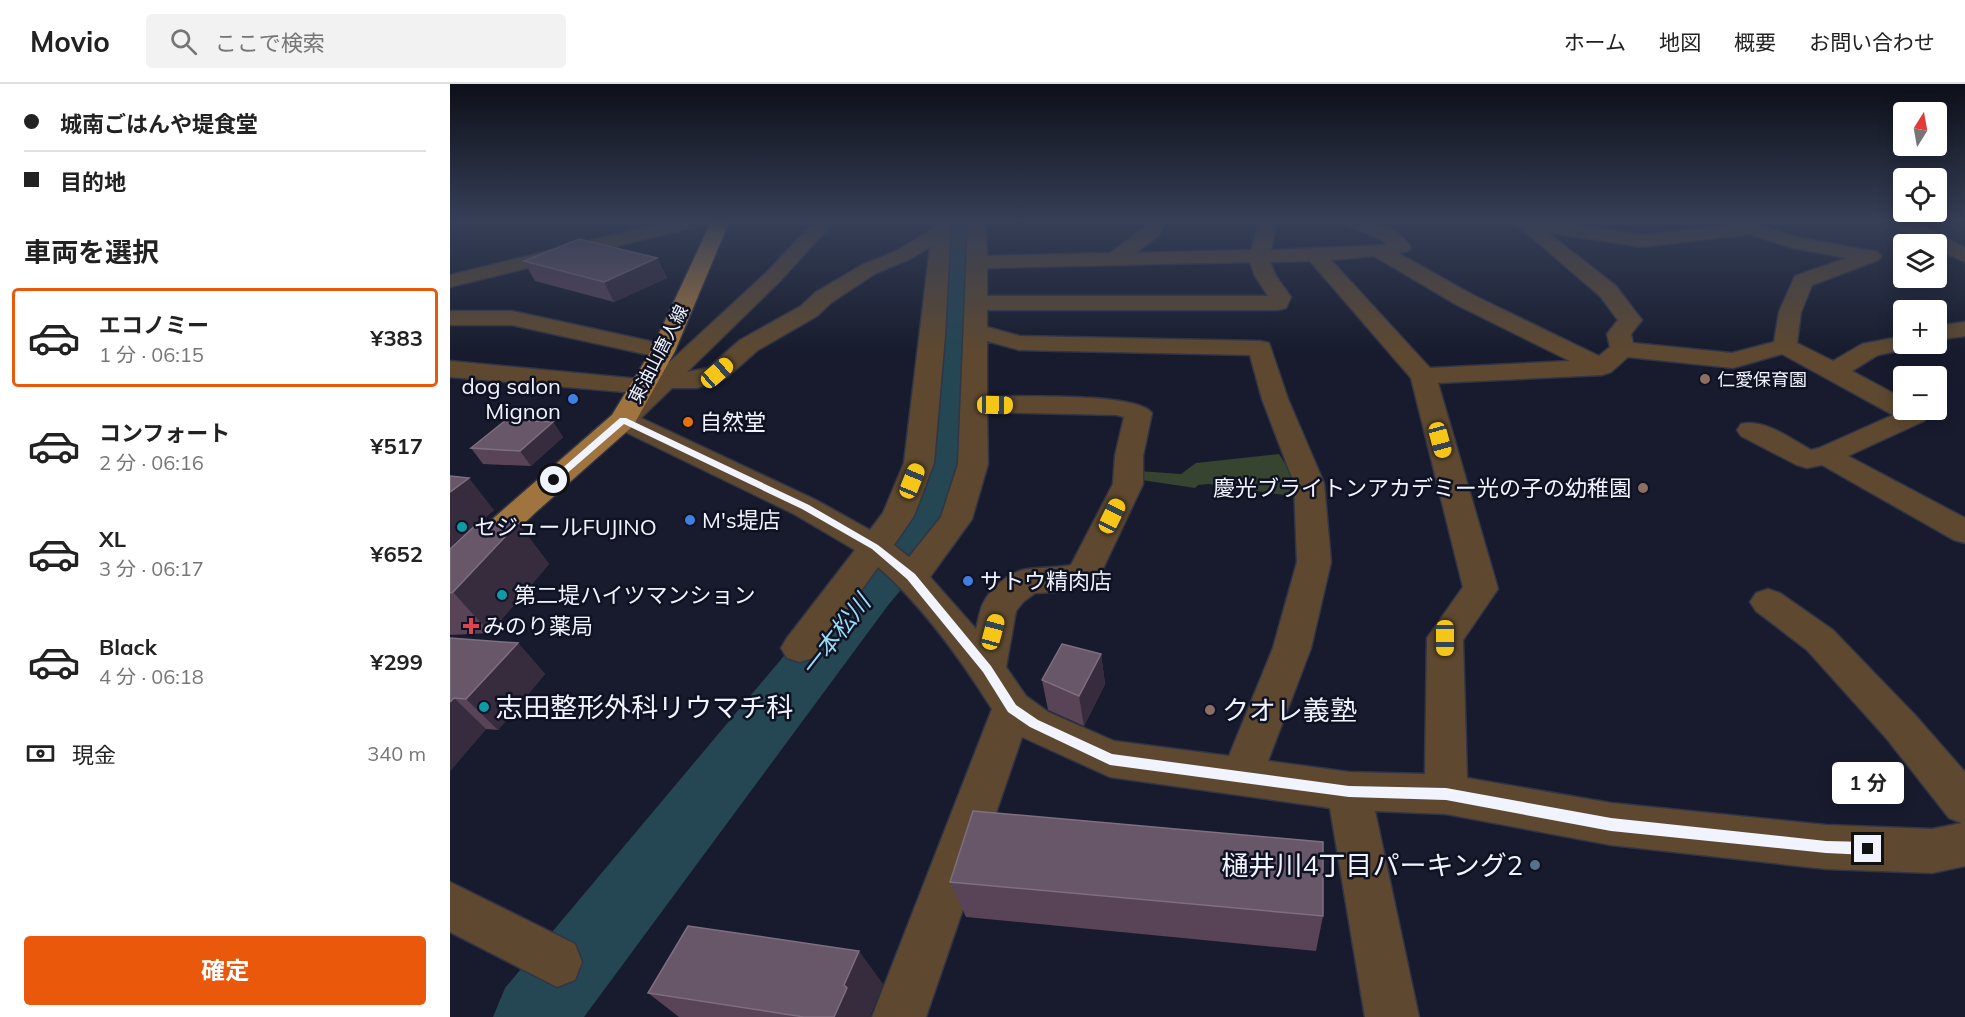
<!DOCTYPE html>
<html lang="ja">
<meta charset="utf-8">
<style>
:root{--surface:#fff;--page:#f2f2f2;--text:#222;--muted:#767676;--line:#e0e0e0;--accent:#ea580c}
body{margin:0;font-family:Mulish,"Noto Sans JP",sans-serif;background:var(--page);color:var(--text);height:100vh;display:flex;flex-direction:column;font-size:22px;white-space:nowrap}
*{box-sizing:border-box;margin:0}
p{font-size:20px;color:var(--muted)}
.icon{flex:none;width:33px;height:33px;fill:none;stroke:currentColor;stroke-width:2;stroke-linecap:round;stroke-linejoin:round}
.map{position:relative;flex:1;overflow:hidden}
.details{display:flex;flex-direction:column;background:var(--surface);width:450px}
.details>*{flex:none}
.top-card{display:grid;align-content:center;height:132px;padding:0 24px;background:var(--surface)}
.needle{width:39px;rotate:11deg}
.buttons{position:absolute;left:1443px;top:18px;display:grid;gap:12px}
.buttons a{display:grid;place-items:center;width:54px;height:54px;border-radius:6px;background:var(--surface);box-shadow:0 3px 15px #0003;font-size:30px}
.end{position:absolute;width:27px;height:27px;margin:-14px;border:8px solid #f1f4fe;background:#111;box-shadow:0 0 0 3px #111}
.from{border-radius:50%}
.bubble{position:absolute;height:42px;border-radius:6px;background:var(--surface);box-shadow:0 3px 15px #0003;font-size:20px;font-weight:700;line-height:42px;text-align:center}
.car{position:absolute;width:18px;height:36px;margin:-18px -9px;border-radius:8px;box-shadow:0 0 4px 2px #0007;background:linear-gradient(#f5c518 24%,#345 0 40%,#f5c518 0 76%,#345 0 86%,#f5c518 0)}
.top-card b{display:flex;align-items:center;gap:21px;height:57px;font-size:22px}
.top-card b+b{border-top:2px solid var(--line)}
.top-card i{width:15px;height:15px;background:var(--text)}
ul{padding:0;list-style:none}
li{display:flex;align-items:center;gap:18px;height:99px;margin:0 12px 9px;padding:0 12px;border:3px solid transparent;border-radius:6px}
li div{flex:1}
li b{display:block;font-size:22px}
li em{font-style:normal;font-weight:700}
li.current{border-color:var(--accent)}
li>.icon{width:54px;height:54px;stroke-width:1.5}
h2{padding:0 24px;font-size:27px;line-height:72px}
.pay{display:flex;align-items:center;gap:15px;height:66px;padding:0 24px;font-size:22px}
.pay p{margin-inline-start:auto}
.button{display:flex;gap:12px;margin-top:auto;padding:12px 24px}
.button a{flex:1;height:69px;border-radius:6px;background:var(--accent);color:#fff;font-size:24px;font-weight:700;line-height:69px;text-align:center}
header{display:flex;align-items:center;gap:36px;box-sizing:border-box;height:84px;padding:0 30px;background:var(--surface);border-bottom:2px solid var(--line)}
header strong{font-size:28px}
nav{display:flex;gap:33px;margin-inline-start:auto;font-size:21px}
.search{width:420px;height:54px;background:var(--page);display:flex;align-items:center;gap:15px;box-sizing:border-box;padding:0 21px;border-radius:6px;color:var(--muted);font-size:22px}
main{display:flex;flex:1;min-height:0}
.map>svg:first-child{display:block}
</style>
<header>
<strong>Movio</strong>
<div class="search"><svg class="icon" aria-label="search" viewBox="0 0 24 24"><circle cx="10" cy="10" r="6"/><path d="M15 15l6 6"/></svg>ここで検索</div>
<nav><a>ホーム</a><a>地図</a><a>概要</a><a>お問い合わせ</a></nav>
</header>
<main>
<section class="details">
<div class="top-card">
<b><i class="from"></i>城南ごはんや堤食堂</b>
<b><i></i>目的地</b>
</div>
<h2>車両を選択</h2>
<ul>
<li class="current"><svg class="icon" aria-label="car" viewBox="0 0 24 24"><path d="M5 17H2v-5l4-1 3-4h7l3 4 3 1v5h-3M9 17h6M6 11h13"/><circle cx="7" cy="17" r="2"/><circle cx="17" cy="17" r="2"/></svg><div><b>エコノミー</b><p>1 分 · 06:15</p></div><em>¥383</em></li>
<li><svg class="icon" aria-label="car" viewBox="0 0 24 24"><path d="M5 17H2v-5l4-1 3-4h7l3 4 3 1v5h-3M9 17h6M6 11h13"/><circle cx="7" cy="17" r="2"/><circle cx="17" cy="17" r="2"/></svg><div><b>コンフォート</b><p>2 分 · 06:16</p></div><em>¥517</em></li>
<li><svg class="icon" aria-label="car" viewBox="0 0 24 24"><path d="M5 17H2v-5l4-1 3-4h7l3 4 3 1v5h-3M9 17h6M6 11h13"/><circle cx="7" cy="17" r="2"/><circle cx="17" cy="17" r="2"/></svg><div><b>XL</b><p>3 分 · 06:17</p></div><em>¥652</em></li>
<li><svg class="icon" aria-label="car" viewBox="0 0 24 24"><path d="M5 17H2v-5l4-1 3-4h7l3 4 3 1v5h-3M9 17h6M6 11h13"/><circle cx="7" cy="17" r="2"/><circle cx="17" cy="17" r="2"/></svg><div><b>Black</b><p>4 分 · 06:18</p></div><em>¥299</em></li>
</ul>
<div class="pay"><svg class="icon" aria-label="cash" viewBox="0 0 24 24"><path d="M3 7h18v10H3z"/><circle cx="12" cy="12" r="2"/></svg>現金<p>340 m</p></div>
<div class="button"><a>確定</a></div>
</section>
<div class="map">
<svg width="1515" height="933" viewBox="0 0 1515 933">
<rect width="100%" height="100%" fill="#171b2d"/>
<path fill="#364430" d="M829,370L840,387V412L759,400L748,401L745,404L685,395L688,387L731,390L746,379Z"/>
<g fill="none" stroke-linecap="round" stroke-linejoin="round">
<path fill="#254653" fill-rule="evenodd" d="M487,138H517L518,401L477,475L439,520L134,933H43L55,904L401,492L441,451L472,401Z"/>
<defs>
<path id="minor" d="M217,138H250L248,142L0,203V191Z
M364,138H384L330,197L237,288L258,284L290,256L351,222L366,208L412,181L446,167L482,145L483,138H501L495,252L484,379L464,432L444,461L459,473L491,433L508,380L518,138H536L537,172L660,169L694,144L697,138H715L709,151L686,169L801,166L809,138H827L821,166L934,161L936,160L932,156L900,142L898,138C923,138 945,140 961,163L958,167L948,169L1023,211L1149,272L1160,263L1157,250L1168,236L1150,212L1064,138H1107L1192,151L1275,142L1273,138H1301L1346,153L1428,168L1431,172L1428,176L1362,201L1351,228L1347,259L1383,277L1412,260L1454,252V260H1466L1462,264L1428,271L1402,287L1454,315V326H1474L1478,331L1474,337L1398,372L1515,434V459L1504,456L1372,381L1357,384L1347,381L1291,352L1287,346L1291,340C1314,334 1341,355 1361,366L1369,364L1443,331L1332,270L1283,284L1178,273L1161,288L1152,291L988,299L1048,505L1013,556L1017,694L1161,719L1376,741L1482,745L1512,739L1499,734L1437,655L1357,566L1306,527L1300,518L1306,509L1318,505L1330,509L1383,546L1465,631L1515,688V782L1482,789L1376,785L1161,761L996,730L925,727L969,933H915L880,724L660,693L572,653L476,933H422L542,625C510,574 473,522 428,483L363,574L350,578L337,574L331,564L337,554L405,466L344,430L163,342L159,336L186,309L0,293V277L200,296L316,189ZM1097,148L1192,163L1300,150L1342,164L1397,174L1345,192L1329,228L1324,258L1282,269L1183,259L1181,250L1192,236L1188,231L1166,202ZM480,163L454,379L433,429L420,446L366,416L191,334L222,304H247L276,294L308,266L367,232L382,218L426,189L460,175ZM924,172L1007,221L1120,277L980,284L881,176ZM860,177L961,294L1013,503L977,554L975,690L899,688L818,677L861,564L881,478L874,399L838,315L819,259L810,257L570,252L537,243V226H828L836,224L841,213L826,192L820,178ZM800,178L805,192L818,212H537V184ZM537,257L569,266L800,271L812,315L844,399L847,478L823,564L779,672L664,657L598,628L576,612L556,583L566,527L573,518L585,509L608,508L645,499L650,491L693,400V372L702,329C687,308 567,313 537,312ZM537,328L667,331L674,333L665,372L663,400L621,481C607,484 593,483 578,485C560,487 539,505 532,522C529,529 528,538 526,545L480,493L522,435L538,380Z
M1442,138H1465L1515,164V178L1486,165V160H1479L1444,142Z
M0,227H62L213,260L222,262L225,267L222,272L213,274L62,241H0Z
M1515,238V252L1486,256V242Z
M0,798L125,860L132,878L125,896L107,903L0,848Z"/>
<path id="major" d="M261,138H279L225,267L183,342L86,428L12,499L0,503V472L162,331L201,267Z"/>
</defs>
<use href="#minor" stroke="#313546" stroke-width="3"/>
<use href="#major" stroke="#313546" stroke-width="3"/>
<use href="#minor" fill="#5e4930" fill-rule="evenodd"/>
<use href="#major" fill="#9f743e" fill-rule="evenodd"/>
</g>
<path fill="#584357" d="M207,174L217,194L164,218L85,197L74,177Z
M103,338L113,353L81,382L33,380L21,364Z
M0,392L44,426L4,459L5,461L68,439L99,480L40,549L0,551Z
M0,554L68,559L95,590L48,646L36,645L0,687Z
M651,570L655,600L634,642L598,626L592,596Z
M500,798L873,832L866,867L516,833Z
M433,900L420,932L421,933H229L198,909Z"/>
<path fill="#372b3e" d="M207,174L217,194L164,218L154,198Z
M103,338L113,353L81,382L70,367Z
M19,394L44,426L4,459L7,463L0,469V408Z
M68,439L99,480L40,549L3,508Z
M68,559L95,590L48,646L16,615Z
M651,570L655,600L634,642L629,612Z
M4,614L36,645L0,687V618Z
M409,867L433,900L420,932L421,933H384L394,901Z"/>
<path fill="#685669" stroke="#7e6f80" stroke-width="1.5" d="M129,155L207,174L154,198L74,177Z
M56,336L103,338L70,367L21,364Z
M0,392L19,394L0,408Z
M28,439H68L3,508L0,509V465Z
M0,554L68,559L16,615L4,614L0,618Z
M612,560L651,570L629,612L592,596Z
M523,727L873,758V832L500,798Z
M238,842L409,867L394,901L397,904L384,933H354L198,909Z"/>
<linearGradient id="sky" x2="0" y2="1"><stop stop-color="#0d0f19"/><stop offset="0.51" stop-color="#363f57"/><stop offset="1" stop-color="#363f57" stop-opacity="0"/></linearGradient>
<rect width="1515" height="269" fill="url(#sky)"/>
<path fill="#f1f4fe" d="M170,334H176L359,421L428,461L465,490L541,582L566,621L588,636L662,670L899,702L996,704L1161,734L1376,757L1418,758L1423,760L1425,765L1423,769L1418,771L1376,769L1161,747L996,716L899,713L660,681L580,643L558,628L533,588L457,495L422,465L352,425L174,340L107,398H101V394Z"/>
<g fill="#8d6e63" stroke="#0f1223" stroke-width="2">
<circle cx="1255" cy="295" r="6"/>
<circle cx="1193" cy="404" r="6"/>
<circle cx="760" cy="626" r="6"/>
</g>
<g fill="#3f7fe0" stroke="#0f1223" stroke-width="2">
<circle cx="123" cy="315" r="6"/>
<circle cx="240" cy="436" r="6"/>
<circle cx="518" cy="497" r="6"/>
</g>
<circle fill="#e8710a" stroke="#0f1223" stroke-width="2" cx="238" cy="338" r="6"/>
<g fill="#0f9aa8" stroke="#0f1223" stroke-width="2">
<circle cx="12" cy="443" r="6"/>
<circle cx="52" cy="511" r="6"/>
<circle cx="34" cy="623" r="6"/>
</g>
<path fill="#e0444e" stroke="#0f1223" stroke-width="2" d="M18 533h6v6h6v6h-6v6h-6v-6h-6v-6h6z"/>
<circle fill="#5c6f8a" stroke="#0f1223" stroke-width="2" cx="1085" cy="781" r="6"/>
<g text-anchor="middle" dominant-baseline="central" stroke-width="5" stroke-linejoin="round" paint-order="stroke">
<g font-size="18" fill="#f1f4fe" stroke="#0f1223">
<text transform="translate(208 270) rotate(-63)">東油山唐人線</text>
</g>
<g font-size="18" fill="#f1f4fe" stroke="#0f1223" text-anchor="start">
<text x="1267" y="295">仁愛保育園</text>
</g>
<g font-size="22" fill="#f1f4fe" stroke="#0f1223" text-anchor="start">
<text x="111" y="302" text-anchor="end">dog salon<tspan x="111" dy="25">Mignon</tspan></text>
<text x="250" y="338">自然堂</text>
<text x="1181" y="404" text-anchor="end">慶光ブライトンアカデミー光の子の幼稚園</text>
<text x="252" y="436">M's堤店</text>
<text x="24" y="443">セジュールFUJINO</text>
<text x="530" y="497">サトウ精肉店</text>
<text x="64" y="511">第二堤ハイツマンション</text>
<text x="33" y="542">みのり薬局</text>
</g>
<g font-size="24" font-style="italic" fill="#9adaf4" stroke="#0f1223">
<text transform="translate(385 551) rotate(-52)">一本松川</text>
</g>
<g font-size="27" fill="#f1f4fe" stroke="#0f1223" text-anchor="start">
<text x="46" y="623">志田整形外科リウマチ科</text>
<text x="772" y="626">クオレ義塾</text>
<text x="1073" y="781" text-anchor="end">樋井川4丁目パーキング2</text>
</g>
</g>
</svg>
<div class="buttons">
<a><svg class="needle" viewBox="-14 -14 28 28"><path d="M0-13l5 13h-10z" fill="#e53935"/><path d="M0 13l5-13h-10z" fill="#767676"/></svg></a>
<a><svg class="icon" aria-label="locate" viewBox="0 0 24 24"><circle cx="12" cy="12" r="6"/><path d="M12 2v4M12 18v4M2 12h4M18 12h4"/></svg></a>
<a><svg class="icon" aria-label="layers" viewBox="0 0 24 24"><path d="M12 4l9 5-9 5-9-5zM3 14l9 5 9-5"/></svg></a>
<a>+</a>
<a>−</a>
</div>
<i class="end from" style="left:104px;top:396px"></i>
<i class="end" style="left:1418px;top:765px"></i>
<div class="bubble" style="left:1382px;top:678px;width:72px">1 分</div>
<i class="car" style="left:267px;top:289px;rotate:49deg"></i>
<i class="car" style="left:545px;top:321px;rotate:91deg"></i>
<i class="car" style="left:990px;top:356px;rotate:165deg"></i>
<i class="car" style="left:462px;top:397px;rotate:22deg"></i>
<i class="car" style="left:662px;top:432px;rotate:26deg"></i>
<i class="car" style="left:543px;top:548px;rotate:15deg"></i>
<i class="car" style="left:995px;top:554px;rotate:180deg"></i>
</div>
</main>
